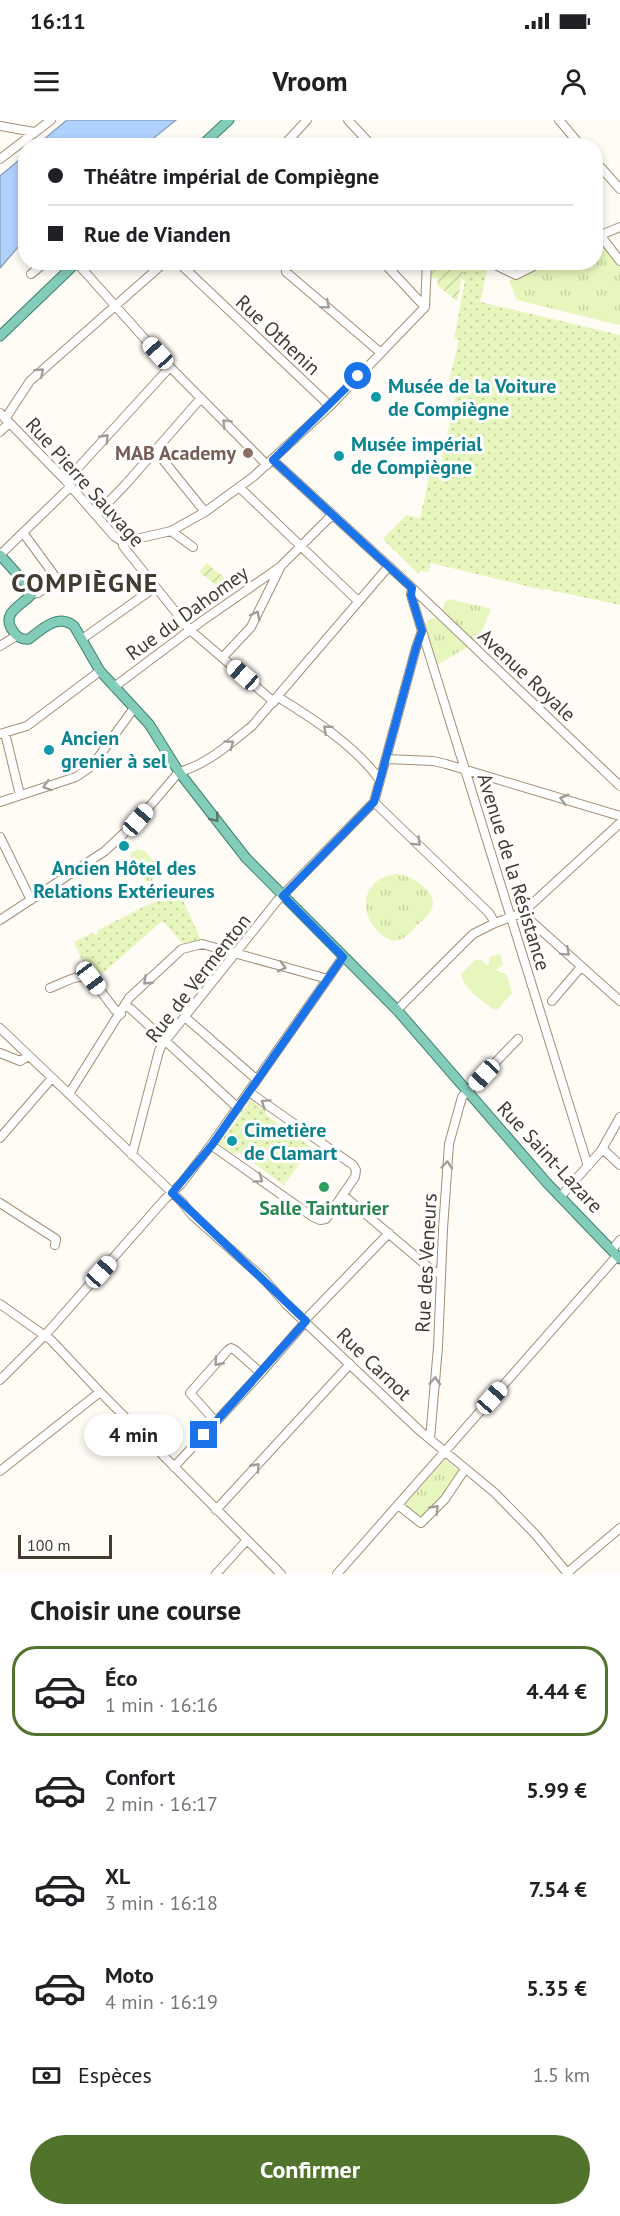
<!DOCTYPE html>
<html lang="fr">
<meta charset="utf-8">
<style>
:root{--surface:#fff;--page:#f2f2f2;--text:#202124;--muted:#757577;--line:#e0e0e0;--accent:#51732b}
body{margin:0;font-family:"PT Sans",sans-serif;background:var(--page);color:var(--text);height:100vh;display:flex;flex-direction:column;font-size:22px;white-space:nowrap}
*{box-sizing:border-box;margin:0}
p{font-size:20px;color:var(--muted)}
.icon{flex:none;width:33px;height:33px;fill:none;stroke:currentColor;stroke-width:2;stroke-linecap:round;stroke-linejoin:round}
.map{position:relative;height:1454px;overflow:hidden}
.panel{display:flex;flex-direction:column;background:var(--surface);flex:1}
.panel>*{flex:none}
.hud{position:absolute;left:18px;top:18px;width:585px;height:132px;border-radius:24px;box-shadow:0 3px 9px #0003;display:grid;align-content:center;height:132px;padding:0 30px;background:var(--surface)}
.scale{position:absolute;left:18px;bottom:15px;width:94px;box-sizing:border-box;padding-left:6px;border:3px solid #433b30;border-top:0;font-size:16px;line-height:21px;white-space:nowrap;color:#433b30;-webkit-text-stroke:4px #fff;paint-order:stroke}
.end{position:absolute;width:27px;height:27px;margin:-14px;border:8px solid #1a73e8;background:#fff;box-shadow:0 0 0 3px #fff}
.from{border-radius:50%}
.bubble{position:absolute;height:42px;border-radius:21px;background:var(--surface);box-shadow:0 3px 9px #0003;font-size:20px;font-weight:700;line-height:42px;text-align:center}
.car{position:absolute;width:18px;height:36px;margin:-18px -9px;border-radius:8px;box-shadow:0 0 4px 2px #0007;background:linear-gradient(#fff 24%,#345 0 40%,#fff 0 76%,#345 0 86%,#fff 0)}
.hud b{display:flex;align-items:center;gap:21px;height:57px;font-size:22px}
.hud b+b{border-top:2px solid var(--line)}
.hud i{width:15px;height:15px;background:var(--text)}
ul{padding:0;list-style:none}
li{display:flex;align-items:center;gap:18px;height:90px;margin:0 12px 9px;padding:0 18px;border:3px solid transparent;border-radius:24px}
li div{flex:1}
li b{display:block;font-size:22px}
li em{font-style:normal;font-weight:700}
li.current{border-color:var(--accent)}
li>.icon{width:54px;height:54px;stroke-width:1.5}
h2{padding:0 30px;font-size:27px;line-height:72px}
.pay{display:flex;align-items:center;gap:15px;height:66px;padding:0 30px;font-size:22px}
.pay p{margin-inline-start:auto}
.action{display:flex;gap:12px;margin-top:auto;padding:12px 30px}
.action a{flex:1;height:69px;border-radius:36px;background:var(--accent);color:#fff;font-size:24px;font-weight:700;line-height:69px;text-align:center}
.status{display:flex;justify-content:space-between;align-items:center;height:42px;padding:0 30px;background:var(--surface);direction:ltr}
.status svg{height:16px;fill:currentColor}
header{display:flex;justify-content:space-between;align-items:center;height:78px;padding:0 30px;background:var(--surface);font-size:27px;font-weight:700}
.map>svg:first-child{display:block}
</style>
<div class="status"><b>16:11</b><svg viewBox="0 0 49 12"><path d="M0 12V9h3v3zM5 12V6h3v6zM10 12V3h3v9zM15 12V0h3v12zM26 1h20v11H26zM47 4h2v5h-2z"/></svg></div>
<header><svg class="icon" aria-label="menu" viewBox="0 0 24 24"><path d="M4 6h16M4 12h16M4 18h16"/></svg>Vroom<svg class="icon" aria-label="person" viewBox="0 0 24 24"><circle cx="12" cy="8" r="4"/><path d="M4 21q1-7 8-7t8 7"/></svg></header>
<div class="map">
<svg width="620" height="1454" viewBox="0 0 620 1454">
<defs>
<pattern id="grass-tufts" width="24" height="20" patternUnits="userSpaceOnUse" patternTransform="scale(1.5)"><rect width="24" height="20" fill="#e7f6bc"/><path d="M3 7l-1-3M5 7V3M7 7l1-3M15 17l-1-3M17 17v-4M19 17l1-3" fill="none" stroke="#c7d4a2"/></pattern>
<pattern id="park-dots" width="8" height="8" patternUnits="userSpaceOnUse" patternTransform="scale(1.5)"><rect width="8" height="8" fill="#e7f6bc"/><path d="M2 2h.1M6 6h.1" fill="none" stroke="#c7d4a2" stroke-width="1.8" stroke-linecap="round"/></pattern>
<pattern id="garden-furrows" width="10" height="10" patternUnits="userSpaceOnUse" patternTransform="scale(1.5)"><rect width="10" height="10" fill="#e7f6bc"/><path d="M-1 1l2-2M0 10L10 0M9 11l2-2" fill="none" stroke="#c7d4a2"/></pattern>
</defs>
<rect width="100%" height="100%" fill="#fffbf5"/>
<path fill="url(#grass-tufts)" d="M600,121L620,143V205L517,180L509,161L551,143L596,142V123Z
M450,479L491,489L483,508L475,522L443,491L445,482Z
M432,498H436L468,527L437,545L425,505L428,500Z
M139,729L143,731L144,730L161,749L160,753L150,762L146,761L130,742L131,732Z
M398,754C412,756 438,771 432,788C430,795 421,801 416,806C408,814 405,820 393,821C357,807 355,757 398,754Z
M445,1339L459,1351L447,1373L420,1398L405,1385Z"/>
<path fill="url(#park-dots)" d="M465,143H491L492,149L487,150L480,182L620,215V485L545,469L543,470L431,443L428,452L421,451L419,454L383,419L406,395L420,398L432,346L440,347L456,275L448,273V265L459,220L454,219L465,160L462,159Z
M174,775L177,778H182L201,820L182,823L165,803L161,802L96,859L90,853L88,854L74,822L92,813L97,815L98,810L145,786Z
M250,980L266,991L265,994L311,1027L284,1065L238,1032L235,1035L219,1023L236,1002Z"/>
<path fill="url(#garden-furrows)" d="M434,143H465L457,181L438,166L437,158H430Z
M206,443L230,462L221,469L199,452Z"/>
<path fill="#e7f6bc" d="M500,834L503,845L496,850L507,855L512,873L498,889L495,890C483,882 464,869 461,854L475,840H481L488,846L490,837Z"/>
<path fill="#afd1fd" stroke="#8fa4c0" stroke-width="1.5" d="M67,0H176L145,25H37Z
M25,35V124L21,127L19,126L0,148V56Z"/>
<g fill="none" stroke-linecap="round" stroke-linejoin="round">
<defs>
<path id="minor" d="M348,0L372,26
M559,0L581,26
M0,6L34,12
M283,26L307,0
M0,39L51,0
M596,42L620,69
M600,115L620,141
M596,117L620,107
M76,142L170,247L267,345
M178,142L330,286
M285,142L286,152L381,233
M383,142L425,187
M491,143L516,155L542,142
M31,154L46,142
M0,293L66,361L114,416L123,422V426L190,510L274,582
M5,299L30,261L165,142
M0,312L9,303
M155,330L205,392
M273,340L407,463L620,666
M66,361L170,247
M239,367L358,481
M96,395L126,364L201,278
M171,411L193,427
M24,414L57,459L38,473L32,474
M123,422L171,411L205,392L253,357L330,286L425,187L427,142
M0,435L70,367
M412,468L411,475L422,511L588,1046
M82,519L154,468
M0,526L16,516
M223,537L251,507L280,448
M114,567L202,501L280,447L332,395
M278,577C315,600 354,625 380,660
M5,613L20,675
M0,614L27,606L100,551
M387,639L433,641L446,644L620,696
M0,682L76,657L92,646L134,588
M374,682L489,793L495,803
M0,717L31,780
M522,793L620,881
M0,800L105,731L138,700L179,652C206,645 231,623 252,606L389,446
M50,868C63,863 78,853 91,858L115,890L121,894
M552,881L581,847
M125,886L131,889L238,988
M397,890L473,814L495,803L522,793L620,703
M186,898L256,959
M0,908L182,1082L192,1095L264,1159L286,1184L420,1311L495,1373L536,1415L568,1454
M0,933L20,941L29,936
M69,974L129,878L182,829L202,824L328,859
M0,1018L52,958
M211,1025L313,1097L320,1100L326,1099L355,1057L356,1050L353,1045L249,972
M601,1031H605L620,1045
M132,1035L159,931L162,925L277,781L374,682L416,528L422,511
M343,1075L433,1151L441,1154
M560,1077L601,1031L620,997
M0,1083L56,1119L55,1125
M612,1130L620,1120
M0,1184L51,1220L100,1272L281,1454
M305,1200L389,1113
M0,1260L47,1213L165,1079L181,1064L211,1025L343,837
M216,1302L190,1273L228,1230L231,1228L235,1230L261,1253
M430,1319L438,1227L443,1109L449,1024L462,977L518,919
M174,1347L261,1253L306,1201
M0,1351L100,1272
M398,1385L421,1403L445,1379L465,1349
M216,1390L350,1244
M567,1453L620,1408
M216,1454L246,1421
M337,1454L617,1136"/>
<path id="major" d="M201,26L229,0
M0,216L77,142
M0,435L27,465L32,474C21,486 0,493 13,511C17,517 21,520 29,519C42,509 58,493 74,506L100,551L149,604L179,652L246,738L397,890L547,1063L620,1139"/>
</defs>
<use href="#minor" stroke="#a28e75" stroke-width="10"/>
<use href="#major" stroke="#38836c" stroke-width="11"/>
<use href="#minor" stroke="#fff" stroke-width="8"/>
<use href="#major" stroke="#84ccba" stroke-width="9"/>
</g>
<defs><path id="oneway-chevron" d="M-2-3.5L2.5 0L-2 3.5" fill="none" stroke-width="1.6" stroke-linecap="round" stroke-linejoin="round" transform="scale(1.5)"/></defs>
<g stroke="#a19d98">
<use href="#oneway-chevron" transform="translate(326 185) rotate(40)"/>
<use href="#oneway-chevron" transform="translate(40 252) rotate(-42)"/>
<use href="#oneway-chevron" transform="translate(226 303) rotate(-135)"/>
<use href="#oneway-chevron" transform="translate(105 318) rotate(-48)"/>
<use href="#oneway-chevron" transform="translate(256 495) rotate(-63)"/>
<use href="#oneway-chevron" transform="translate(327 609) rotate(-140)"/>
<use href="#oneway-chevron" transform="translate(230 624) rotate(-36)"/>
<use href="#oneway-chevron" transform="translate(47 666) rotate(163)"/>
<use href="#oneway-chevron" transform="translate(564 679) rotate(-164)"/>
<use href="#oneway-chevron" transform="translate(417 722) rotate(44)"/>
<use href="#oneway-chevron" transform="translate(566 832) rotate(42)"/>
<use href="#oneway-chevron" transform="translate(282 847) rotate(15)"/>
<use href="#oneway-chevron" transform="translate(147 861) rotate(137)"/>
<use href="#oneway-chevron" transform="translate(265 983) rotate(-145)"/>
<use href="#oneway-chevron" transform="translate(447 1045) rotate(-85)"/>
<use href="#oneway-chevron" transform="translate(259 1059) rotate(35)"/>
<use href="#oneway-chevron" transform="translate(218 1242) rotate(132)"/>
<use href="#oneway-chevron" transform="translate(435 1261) rotate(-87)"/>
<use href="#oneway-chevron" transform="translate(256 1347) rotate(-48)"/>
<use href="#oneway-chevron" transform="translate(435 1389) rotate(-46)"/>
</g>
<use stroke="#5d7567" href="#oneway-chevron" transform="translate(215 698) rotate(52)"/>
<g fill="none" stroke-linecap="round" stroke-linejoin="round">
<path stroke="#1a73e8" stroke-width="8" d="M204,1315L306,1201L172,1073L212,1025L343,837L283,776L374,682L416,528L422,511L411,475L412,468L273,340L358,256"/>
</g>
<g fill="#0f9aa8" stroke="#fff" stroke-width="2">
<circle cx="376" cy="277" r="6"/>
<circle cx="339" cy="336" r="6"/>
<circle cx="49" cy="630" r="6"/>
<circle cx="124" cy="726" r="6"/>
<circle cx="232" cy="1021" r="6"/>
</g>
<circle fill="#8d6e63" stroke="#fff" stroke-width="2" cx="248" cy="333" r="6"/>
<circle fill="#2e9e5b" stroke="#fff" stroke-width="2" cx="324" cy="1067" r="6"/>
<g text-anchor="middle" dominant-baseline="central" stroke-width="6" stroke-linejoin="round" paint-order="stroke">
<g font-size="20" fill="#433b30" stroke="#fff">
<text transform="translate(278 215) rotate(43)">Rue Othenin</text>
<text transform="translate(85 362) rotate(48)">Rue Pierre Sauvage</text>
<text transform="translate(187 493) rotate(-36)">Rue du Dahomey</text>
<text transform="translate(527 555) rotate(43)">Avenue Royale</text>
<text transform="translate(514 752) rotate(73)">Avenue de la Résistance</text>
<text transform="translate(198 858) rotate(-52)">Rue de Vermenton</text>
<text transform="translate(550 1037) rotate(47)">Rue Saint-Lazare</text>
<text transform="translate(426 1143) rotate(-87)">Rue des Veneurs</text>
<text transform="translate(374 1244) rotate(44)">Rue Carnot</text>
</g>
<g font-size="20" font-weight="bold" fill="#0d838f" stroke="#fff" text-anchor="start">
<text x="388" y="266">Musée de la Voiture<tspan x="388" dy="23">de Compiègne</tspan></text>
<text x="351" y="324">Musée impérial<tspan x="351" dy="23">de Compiègne</tspan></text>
<text x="61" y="618">Ancien<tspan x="61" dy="23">grenier à sel</tspan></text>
<text x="124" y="748" text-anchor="middle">Ancien Hôtel des<tspan x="124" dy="23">Relations Extérieures</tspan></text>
<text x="244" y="1010">Cimetière<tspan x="244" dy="23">de Clamart</tspan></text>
</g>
<g font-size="20" font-weight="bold" fill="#785e54" stroke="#fff" text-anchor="end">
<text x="236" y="333">MAB Academy</text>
</g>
<g font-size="20" font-weight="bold" fill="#27864d" stroke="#fff">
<text x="324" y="1088">Salle Tainturier</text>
</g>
<g font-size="26" font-weight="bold" letter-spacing="1.5" fill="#433b30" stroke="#fff">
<text x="85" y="462">COMPIÈGNE</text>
</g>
</g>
</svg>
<div class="scale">100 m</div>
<i class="end from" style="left:358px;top:256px"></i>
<i class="end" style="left:204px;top:1315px"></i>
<div class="bubble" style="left:84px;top:1294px;width:99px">4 min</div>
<i class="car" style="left:158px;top:233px;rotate:318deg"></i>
<i class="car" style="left:243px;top:555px;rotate:311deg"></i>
<i class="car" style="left:138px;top:700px;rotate:41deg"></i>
<i class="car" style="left:91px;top:858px;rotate:143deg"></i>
<i class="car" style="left:484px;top:955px;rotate:223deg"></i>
<i class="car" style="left:101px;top:1152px;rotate:42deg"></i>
<i class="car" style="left:492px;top:1278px;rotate:41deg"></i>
<div class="hud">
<b><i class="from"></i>Théâtre impérial de Compiègne</b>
<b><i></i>Rue de Vianden</b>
</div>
</div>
<section class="panel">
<h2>Choisir une course</h2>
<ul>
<li class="current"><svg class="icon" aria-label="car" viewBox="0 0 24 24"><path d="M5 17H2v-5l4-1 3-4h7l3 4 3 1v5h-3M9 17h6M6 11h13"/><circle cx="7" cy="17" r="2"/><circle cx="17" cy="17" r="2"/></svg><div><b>Éco</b><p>1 min · 16:16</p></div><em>4.44 €</em></li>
<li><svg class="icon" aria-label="car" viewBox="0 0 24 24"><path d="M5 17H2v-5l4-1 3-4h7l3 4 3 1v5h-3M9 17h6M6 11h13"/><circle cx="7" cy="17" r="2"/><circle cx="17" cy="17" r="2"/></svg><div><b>Confort</b><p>2 min · 16:17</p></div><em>5.99 €</em></li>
<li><svg class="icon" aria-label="car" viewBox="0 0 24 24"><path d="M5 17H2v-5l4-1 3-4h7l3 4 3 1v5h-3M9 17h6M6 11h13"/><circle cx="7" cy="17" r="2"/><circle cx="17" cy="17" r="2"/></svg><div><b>XL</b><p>3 min · 16:18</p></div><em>7.54 €</em></li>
<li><svg class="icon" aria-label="car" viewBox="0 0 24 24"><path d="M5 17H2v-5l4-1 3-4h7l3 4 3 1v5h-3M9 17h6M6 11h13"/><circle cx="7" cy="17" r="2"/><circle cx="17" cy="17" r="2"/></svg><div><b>Moto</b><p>4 min · 16:19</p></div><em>5.35 €</em></li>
</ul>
<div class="pay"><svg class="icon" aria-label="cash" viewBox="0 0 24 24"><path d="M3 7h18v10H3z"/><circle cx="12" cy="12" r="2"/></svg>Espèces<p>1.5 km</p></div>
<div class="action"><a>Confirmer</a></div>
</section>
